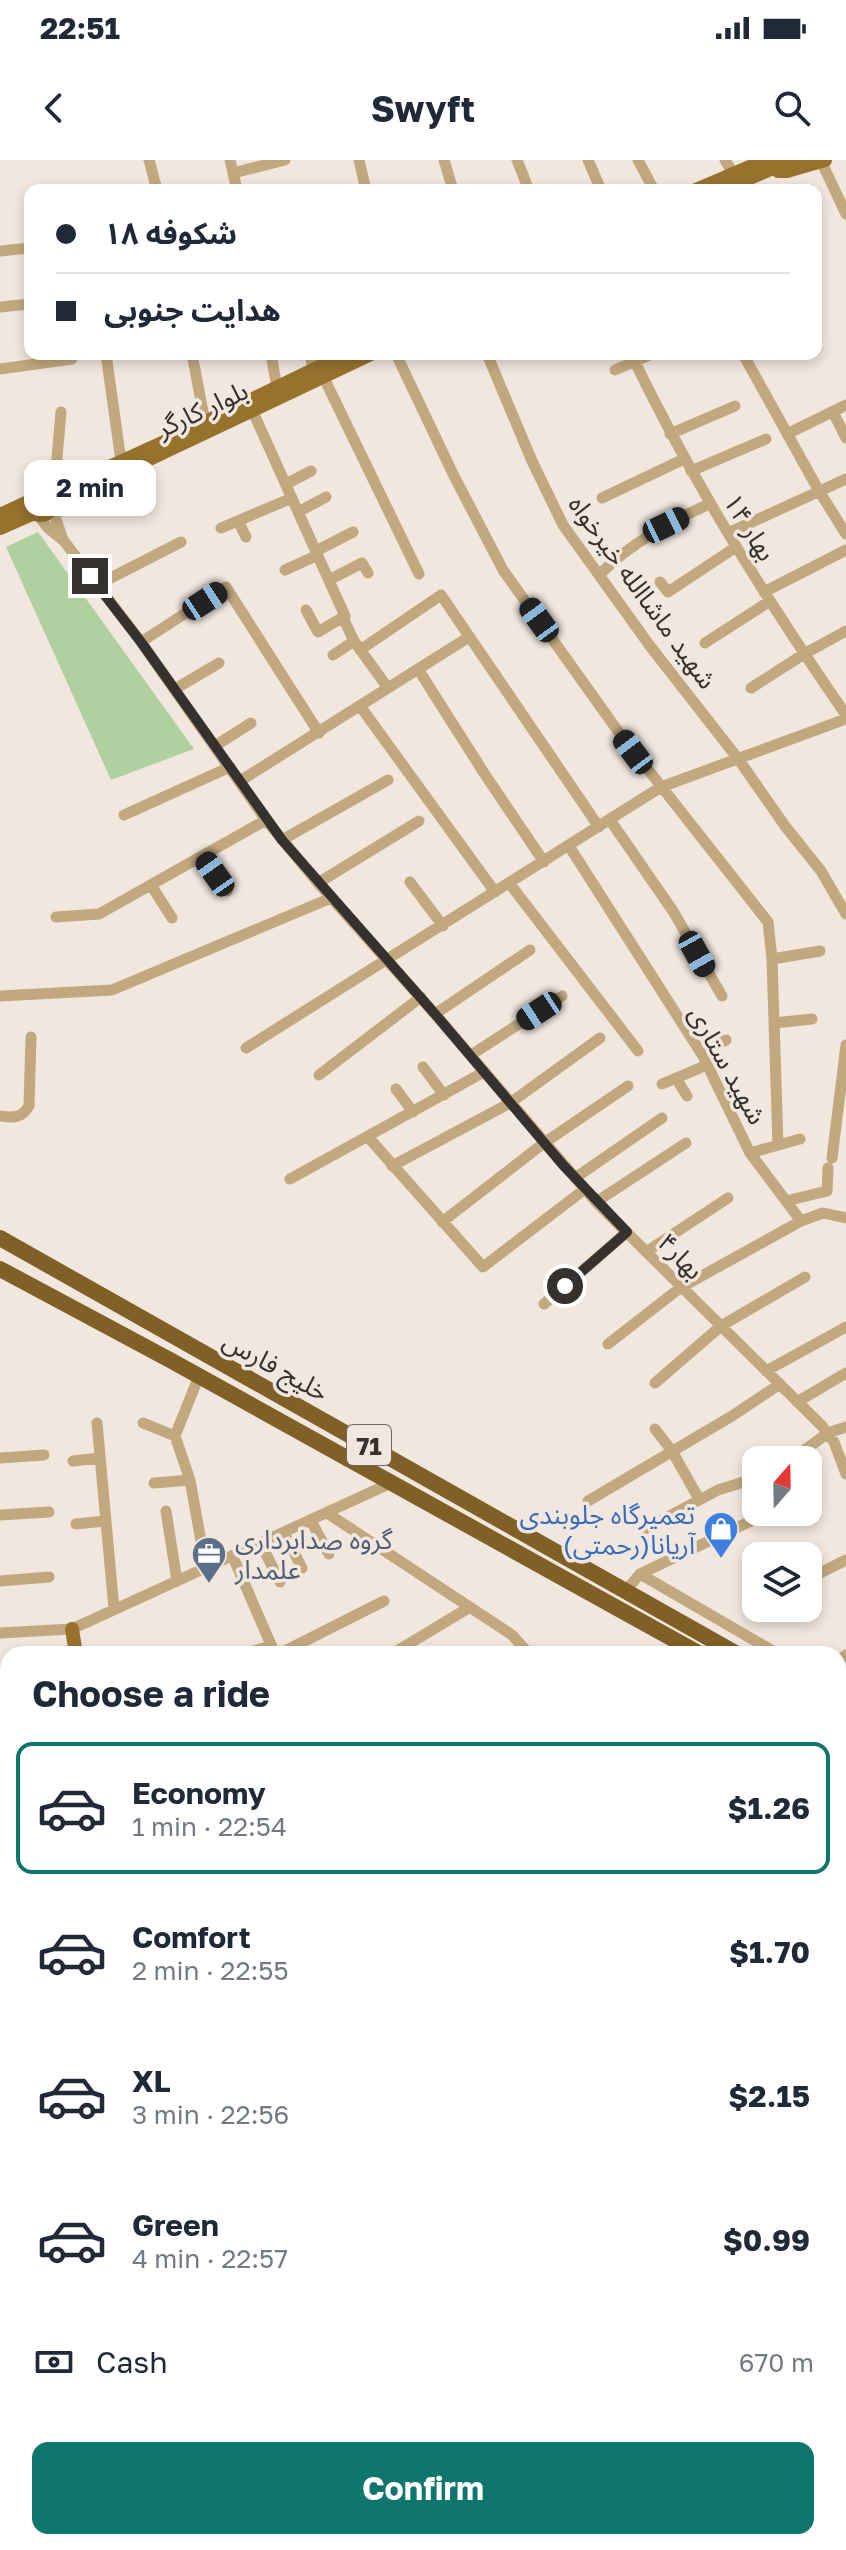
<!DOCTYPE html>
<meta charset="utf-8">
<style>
:root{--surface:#fff;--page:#f6f6f7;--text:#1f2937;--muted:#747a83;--line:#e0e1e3;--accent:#0f766e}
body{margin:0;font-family:"Golos Text","Noto Sans Arabic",sans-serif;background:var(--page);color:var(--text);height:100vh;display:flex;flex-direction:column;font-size:30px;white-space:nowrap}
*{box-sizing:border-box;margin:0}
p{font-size:26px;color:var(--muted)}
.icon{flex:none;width:44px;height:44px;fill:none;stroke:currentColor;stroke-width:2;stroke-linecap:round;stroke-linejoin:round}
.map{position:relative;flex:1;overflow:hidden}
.panel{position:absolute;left:0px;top:1486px;width:846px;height:904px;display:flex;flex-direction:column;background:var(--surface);border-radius:24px 24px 0 0;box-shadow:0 4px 12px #0003}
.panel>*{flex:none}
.guide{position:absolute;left:24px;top:24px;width:798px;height:176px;border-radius:16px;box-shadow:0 4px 12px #0003;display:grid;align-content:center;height:176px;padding:0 32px;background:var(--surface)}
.needle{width:52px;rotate:20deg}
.buttons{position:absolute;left:742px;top:1286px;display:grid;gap:16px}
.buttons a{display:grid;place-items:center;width:80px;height:80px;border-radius:16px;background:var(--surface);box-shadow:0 4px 12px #0003;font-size:40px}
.end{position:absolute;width:36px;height:36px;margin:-18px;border:10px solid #35312e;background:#fff;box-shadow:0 0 0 4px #fff}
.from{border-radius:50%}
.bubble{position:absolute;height:56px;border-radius:16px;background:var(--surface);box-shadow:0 4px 12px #0003;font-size:26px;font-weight:700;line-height:56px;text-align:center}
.car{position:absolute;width:24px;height:48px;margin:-24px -12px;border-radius:10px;box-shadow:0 0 6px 2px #0007;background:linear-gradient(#222 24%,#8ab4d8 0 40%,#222 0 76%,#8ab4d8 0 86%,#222 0)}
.guide b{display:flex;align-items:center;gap:28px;height:76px;font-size:30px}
.guide b+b{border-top:2px solid var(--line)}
.guide i{width:20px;height:20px;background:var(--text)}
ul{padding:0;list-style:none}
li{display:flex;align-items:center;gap:24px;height:132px;margin:0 16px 12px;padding:0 16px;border:4px solid transparent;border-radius:16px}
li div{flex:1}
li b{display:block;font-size:30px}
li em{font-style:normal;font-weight:700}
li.active{border-color:var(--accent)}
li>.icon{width:72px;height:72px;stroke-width:1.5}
h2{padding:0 32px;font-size:36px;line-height:96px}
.pay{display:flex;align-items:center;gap:20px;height:88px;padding:0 32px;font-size:30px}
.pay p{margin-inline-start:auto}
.action{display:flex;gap:16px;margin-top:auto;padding:16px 32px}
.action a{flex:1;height:92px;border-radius:16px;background:var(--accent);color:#fff;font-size:32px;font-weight:700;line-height:92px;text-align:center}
.status{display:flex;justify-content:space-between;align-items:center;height:56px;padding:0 40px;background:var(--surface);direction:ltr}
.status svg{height:22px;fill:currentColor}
header{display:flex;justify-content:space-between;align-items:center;height:104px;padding:0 32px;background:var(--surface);font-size:36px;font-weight:700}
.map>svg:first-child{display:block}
</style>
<div class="status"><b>22:51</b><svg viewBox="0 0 49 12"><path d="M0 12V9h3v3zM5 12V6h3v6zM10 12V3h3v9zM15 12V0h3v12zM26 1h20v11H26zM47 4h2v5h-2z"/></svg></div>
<header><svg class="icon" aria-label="back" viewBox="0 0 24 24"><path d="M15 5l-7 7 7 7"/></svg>Swyft<svg class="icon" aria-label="search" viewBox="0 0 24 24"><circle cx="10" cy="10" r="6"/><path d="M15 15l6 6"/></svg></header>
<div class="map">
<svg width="846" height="2390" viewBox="0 0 846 2390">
<rect width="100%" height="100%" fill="#f1e7df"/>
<path fill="#b1d0a0" d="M38,372L194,589L111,620L6,387Z"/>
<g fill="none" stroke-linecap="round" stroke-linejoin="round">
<path stroke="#c2a87e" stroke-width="11" d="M149,0L157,30
M230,0L237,30
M359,0L366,30
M444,0L453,30
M517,0L529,30
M588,0L601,30
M638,0L654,30
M725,0L733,13
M821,1L846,54
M233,13L285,0
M0,91L30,88
M0,147L30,144
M106,194L121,301
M192,194L205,262
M271,194L277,228
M310,194L313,210
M396,194L454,316L503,410L620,574L768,762L772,799L778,985
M487,194L532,301L563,365L650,486L739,600L785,666L821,711L846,754
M631,194C692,321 766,439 846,555
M743,194L819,331L846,374
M0,209L72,199
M615,210L652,194
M323,216L419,414
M253,252L345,456L318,472L306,450
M833,252L846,278
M670,274L735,246
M787,274L846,245
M691,311L766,279
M286,324L311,311
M54,332L61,252
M602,338L684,299
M52,347L63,380
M298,352L326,337
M38,355L48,368L64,381L141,482L266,660L318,723L435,854L596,1042L822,1266L834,1282L846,1314
M238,361L246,377
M221,368L292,338
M728,373L846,319
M316,391L353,372
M285,410L318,395
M599,415C631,383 668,363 709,344
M329,420L362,403L368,413
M660,422L668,432L736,387
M97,425L181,382
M764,432L846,390
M345,462L354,481L388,528
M141,482L226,427L319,573
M705,483L770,441
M360,490L441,435L599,667
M333,495L354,481
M418,509L484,613L544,702
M751,528L804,494L846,471
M175,529L219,503
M360,546L495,732
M215,586L251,563
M240,621L469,477
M124,655L230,607
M610,660L673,751L722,836
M282,680L388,620
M569,686L703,896L750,993L801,1061
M202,696L227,731
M410,722L443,766
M318,723L419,661
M510,724L638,891
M151,725L172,758
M56,757L99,754L266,660
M772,799L820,791
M0,836L112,830L331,738
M435,854L530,790
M774,863L812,859
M246,888L661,627L846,559
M700,892L726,880
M471,895L562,836
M423,907L444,935
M319,915L421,837
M676,918L687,936
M662,924L707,905
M396,929L413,952
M0,956C14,958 22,958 29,946L31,877
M368,977L483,1107L585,1029
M750,993L800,979
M832,998L846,885
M392,1006L510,943L600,878
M575,1018L662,958
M290,1019L484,912
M786,1041L827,1031L828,1008
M596,1042L686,983
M442,1062L544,983L628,926
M646,1092L728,1038
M544,1144L627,1072
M608,1184L680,1128L801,1061L823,1053L846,1058
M766,1211L846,1167
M199,1216L175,1276L190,1320L206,1409
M655,1223L721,1166L805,1117
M797,1242L846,1213
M97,1263L114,1449
M143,1263L175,1276
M655,1269L672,1291L699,1339
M0,1298L44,1295
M791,1300L828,1273L846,1267
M73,1301L100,1298
M154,1323L190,1320
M588,1341L732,1256L780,1224
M166,1351L177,1421
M327,1353L512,1475L529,1494
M0,1355L49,1352
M311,1361L329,1394
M76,1364L105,1361
M645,1369L718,1330L756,1318
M284,1373L302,1408
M261,1384L280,1422
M233,1397L275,1494
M640,1414L778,1494
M808,1419L846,1400
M0,1421L49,1417
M626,1430L640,1414L755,1359
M0,1473L72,1469L391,1323
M244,1494L270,1486
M279,1494L384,1441
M392,1494L470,1447
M838,1501L846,1495
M838,1528L846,1534
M0,1563L8,1586
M0,1640L8,1637
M838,1647L846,1651
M838,1686L846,1682
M0,1717L8,1714
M838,1756L846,1752
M0,1795L8,1791
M838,1825L846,1838
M0,1862L8,1890
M838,1862L846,1856
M0,1978L8,1975
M838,2004L846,1999
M838,2019L846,2013
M0,2023L8,2020
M0,2060L8,2056
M8,2102L0,2107L8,2119
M838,2157L846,2167
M0,2198L8,2210
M838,2200L846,2193
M0,2321L8,2319
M19,2382L21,2390
M52,2382L54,2390
M200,2382L204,2390
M246,2382L247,2390
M361,2382L364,2390
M453,2382L463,2390
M596,2382L601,2390
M660,2382L665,2390
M807,2390L819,2382"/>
<path stroke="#97722d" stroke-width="14" d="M778,11H787L825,0
M696,30L766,0
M721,30L792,0
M30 344a11 11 0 1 1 22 0a11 11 0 1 1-22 0Z
M48,335L164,282L346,194
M52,345L371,194
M0,355L30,341
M0,368L34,353
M72,1469L76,1494
M838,2305L846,2304
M111,2382L118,2390
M96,2390L100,2382
M271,2390L325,2382"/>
<path stroke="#806026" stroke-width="16" d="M0,1078L737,1494
M0,1109L170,1200L700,1494
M838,1549L846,1553
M838,1578L846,1585"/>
</g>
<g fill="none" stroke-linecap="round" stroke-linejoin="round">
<path stroke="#35312e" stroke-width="10" d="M90,416L141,482L282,680L435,854L563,1005L627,1072L565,1126"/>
</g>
<defs>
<symbol id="shop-pin" viewBox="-11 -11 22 30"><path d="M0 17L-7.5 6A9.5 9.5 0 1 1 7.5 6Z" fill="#3f7fe0" stroke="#f1e7df"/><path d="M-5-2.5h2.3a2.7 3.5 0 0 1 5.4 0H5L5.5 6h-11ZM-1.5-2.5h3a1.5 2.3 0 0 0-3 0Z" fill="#fff"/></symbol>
<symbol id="office-pin" viewBox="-11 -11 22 30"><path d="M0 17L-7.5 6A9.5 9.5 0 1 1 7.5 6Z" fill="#5c6f8a" stroke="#f1e7df"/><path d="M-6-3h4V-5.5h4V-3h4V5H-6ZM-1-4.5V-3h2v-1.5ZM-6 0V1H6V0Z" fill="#fff"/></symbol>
</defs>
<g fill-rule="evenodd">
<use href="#shop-pin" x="701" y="1349" width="40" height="54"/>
<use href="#office-pin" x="189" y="1374" width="40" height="54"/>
</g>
<g text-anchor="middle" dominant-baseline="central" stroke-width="7" stroke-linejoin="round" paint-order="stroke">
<rect fill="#f1e7df" stroke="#6d6863" stroke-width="2" x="347" y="1265" width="44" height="40" rx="6"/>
<g font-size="24" font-weight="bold" fill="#35312e">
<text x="369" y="1285">71</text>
</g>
<g font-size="26" fill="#35312e" stroke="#f1e7df">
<text transform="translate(202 249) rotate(-25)">بلوار کارگر</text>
<text transform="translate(750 367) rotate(58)">بهار ۱۴</text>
<text transform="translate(643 432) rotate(54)">شهید ماشاالله خیرخواه</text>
<text transform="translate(728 905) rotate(61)">شهید ستاری</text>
<text transform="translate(681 1096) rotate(46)">بهار۴</text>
<text transform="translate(276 1206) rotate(29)">خلیج فارس</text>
</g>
<g font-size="26" fill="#366cbe" stroke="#f1e7df" text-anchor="end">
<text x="695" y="1354">تعمیرگاه جلوبندی<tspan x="695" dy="30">آریانا(رحمتی)</tspan></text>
</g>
<g font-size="26" fill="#4e5e75" stroke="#f1e7df" text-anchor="start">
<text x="235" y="1379">گروه صدابرداری<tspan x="235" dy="30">علمدار</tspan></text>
</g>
</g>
</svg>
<div class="buttons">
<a><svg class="needle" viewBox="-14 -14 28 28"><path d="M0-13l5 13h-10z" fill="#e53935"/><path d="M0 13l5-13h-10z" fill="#747a83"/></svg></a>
<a><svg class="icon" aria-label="layers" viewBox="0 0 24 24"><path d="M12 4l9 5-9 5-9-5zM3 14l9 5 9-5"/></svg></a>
</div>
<i class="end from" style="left:565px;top:1126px"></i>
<i class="end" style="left:90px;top:416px"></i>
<div class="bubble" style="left:24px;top:300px;width:132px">2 min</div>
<i class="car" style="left:666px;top:365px;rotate:64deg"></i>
<i class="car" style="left:205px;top:441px;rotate:57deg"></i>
<i class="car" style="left:539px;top:460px;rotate:324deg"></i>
<i class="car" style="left:633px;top:592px;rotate:323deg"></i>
<i class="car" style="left:215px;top:714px;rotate:325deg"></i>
<i class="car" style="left:697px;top:794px;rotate:151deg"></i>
<i class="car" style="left:539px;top:851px;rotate:237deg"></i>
<div class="guide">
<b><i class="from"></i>شکوفه ۱۸</b>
<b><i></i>هدایت جنوبی</b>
</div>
<section class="panel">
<h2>Choose a ride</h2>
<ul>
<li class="active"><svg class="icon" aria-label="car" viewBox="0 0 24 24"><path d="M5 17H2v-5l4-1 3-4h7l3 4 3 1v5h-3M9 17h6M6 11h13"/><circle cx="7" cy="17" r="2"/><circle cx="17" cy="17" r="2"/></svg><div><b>Economy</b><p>1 min · 22:54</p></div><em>$1.26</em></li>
<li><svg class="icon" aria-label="car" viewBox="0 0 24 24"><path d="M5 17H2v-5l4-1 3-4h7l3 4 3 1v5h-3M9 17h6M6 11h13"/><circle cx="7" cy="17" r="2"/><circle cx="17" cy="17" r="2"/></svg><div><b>Comfort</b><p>2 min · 22:55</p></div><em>$1.70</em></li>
<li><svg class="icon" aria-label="car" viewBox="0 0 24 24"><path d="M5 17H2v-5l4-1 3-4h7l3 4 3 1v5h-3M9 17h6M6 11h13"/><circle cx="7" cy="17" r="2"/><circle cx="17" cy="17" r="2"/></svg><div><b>XL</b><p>3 min · 22:56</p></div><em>$2.15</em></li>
<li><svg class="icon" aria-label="car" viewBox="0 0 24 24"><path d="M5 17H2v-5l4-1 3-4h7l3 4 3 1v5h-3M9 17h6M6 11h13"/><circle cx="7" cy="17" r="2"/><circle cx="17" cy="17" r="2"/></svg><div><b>Green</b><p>4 min · 22:57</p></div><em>$0.99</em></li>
</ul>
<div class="pay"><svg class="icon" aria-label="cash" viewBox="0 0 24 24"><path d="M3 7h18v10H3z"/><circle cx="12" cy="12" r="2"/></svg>Cash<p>670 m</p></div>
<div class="action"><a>Confirm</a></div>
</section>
</div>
